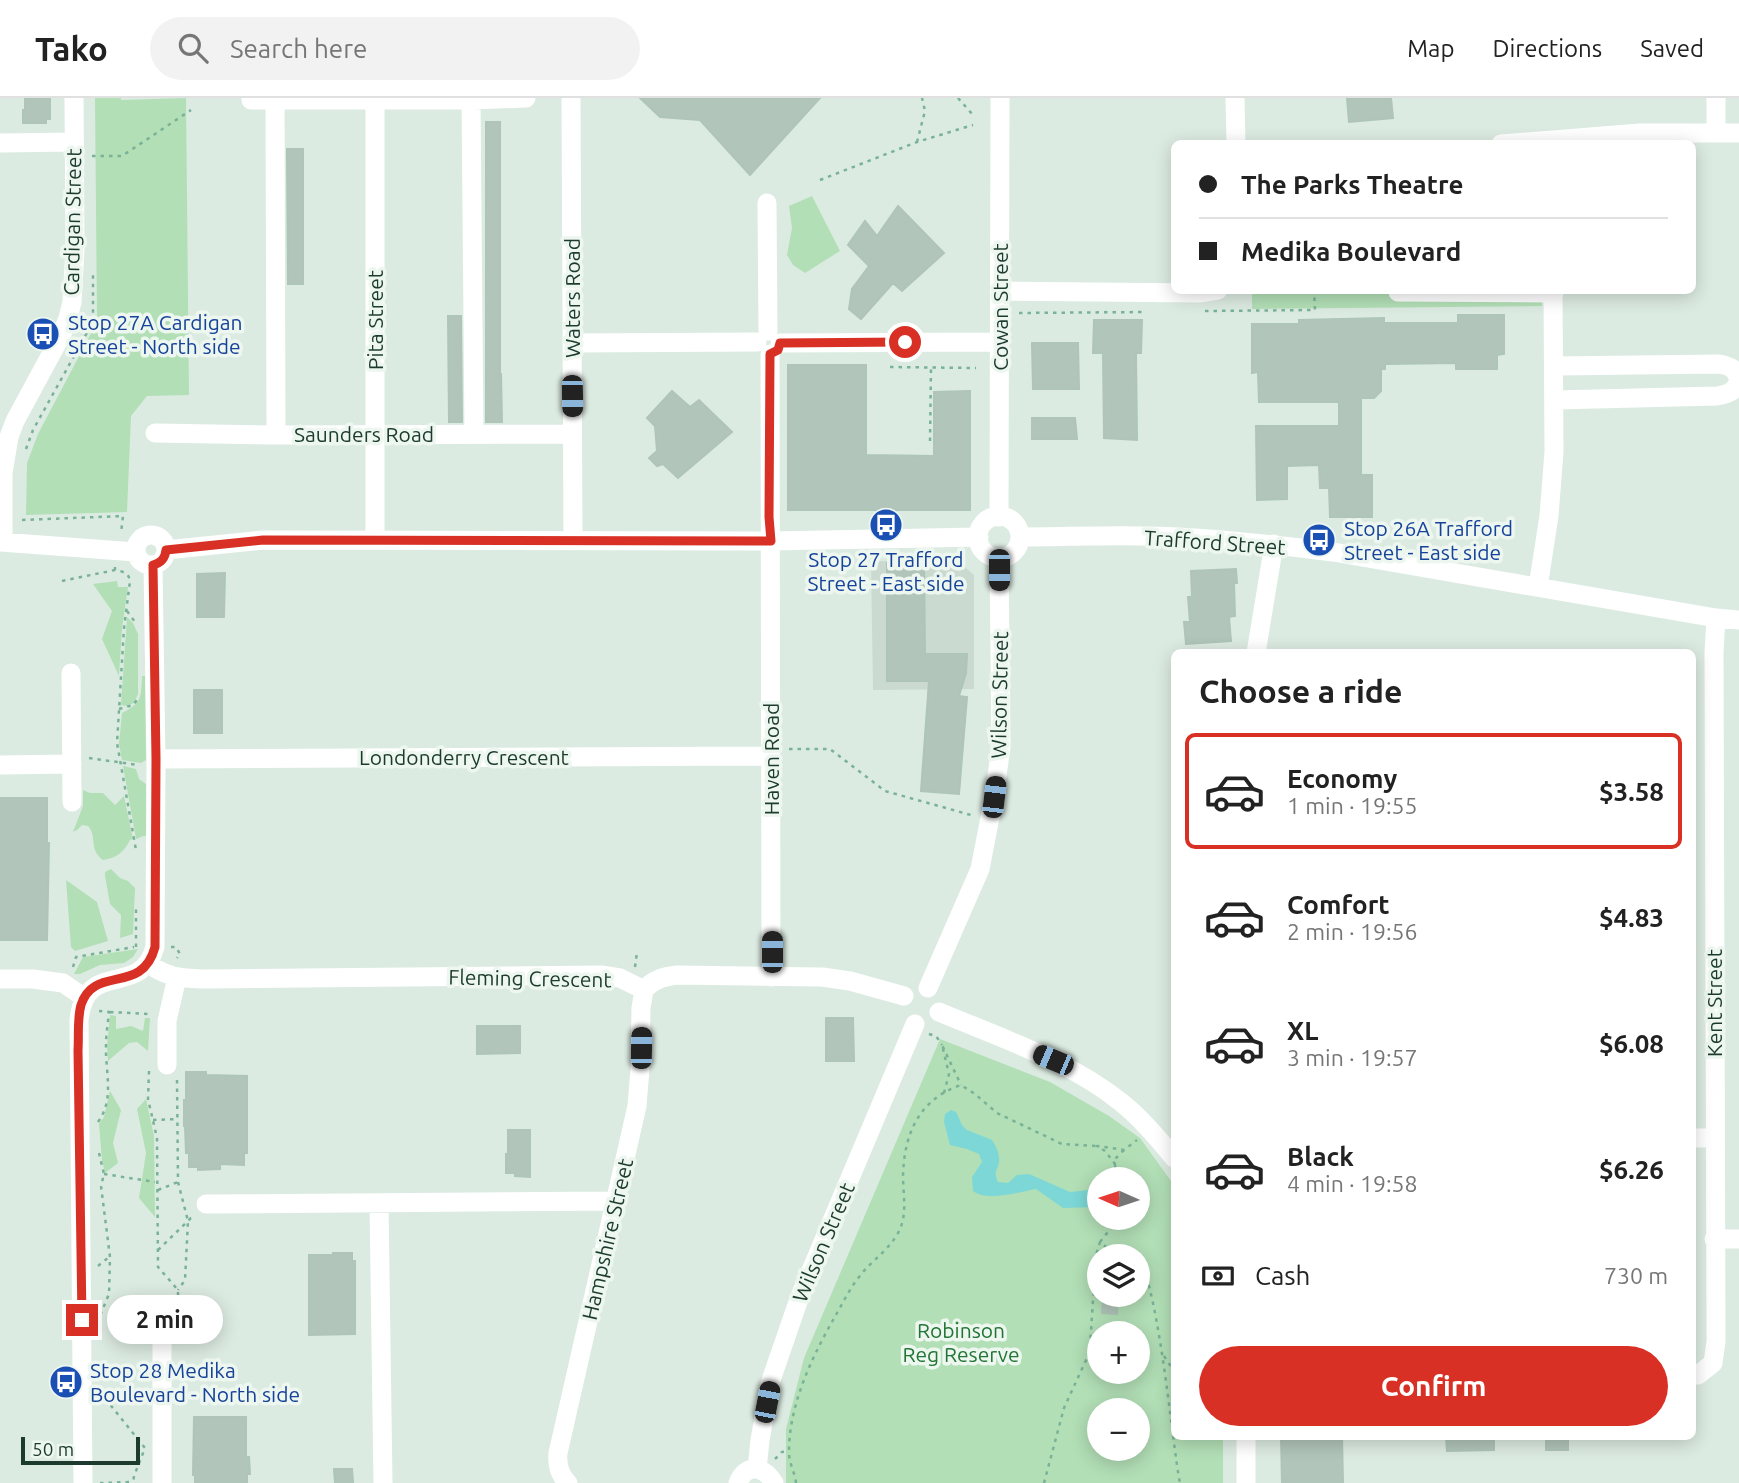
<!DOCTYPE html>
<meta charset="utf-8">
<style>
:root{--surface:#fff;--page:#f2f2f2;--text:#222;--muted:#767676;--line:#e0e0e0;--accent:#d93025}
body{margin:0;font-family:Ubuntu,sans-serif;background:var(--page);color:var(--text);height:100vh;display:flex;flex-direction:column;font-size:26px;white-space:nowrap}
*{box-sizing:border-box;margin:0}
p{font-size:23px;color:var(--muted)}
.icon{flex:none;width:38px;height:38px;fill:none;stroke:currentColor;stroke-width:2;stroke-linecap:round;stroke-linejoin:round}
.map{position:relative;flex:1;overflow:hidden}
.details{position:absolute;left:1171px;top:551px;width:525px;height:791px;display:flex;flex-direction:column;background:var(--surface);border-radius:10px;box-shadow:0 4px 18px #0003}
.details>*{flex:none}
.banner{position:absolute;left:1171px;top:42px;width:525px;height:154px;border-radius:10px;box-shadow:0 4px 18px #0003;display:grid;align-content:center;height:154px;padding:0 28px;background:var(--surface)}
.needle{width:46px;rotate:273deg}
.fabs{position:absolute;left:1087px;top:1069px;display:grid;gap:14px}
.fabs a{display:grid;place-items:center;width:63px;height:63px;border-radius:50%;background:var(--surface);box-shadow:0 4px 18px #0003;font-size:35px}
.scale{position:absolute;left:21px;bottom:18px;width:119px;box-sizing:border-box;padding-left:7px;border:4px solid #1c3b2e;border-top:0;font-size:19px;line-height:24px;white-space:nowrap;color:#1c3b2e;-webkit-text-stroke:5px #edf7f0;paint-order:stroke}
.end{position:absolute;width:32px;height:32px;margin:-16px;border:9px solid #d93025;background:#fff;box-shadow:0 0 0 4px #fff}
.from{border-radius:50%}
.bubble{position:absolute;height:49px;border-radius:24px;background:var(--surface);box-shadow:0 4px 18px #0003;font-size:23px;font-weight:700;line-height:49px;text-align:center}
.car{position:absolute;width:21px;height:42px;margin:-21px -10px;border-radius:9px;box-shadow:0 0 5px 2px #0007;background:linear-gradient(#222 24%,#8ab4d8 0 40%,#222 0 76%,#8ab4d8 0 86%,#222 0)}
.banner b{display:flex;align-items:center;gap:24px;height:66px;font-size:26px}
.banner b+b{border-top:2px solid var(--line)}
.banner i{width:18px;height:18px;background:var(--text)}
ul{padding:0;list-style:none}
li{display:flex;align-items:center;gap:21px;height:116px;margin:0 14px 10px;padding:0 14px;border:4px solid transparent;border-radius:10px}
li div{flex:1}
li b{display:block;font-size:26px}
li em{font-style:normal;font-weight:700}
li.active{border-color:var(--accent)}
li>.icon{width:63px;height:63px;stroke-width:1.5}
h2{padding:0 28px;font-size:32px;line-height:84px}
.pay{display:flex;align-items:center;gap:18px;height:77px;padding:0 28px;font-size:26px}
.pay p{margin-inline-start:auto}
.button{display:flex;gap:14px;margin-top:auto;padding:14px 28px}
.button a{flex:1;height:80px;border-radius:42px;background:var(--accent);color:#fff;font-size:28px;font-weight:700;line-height:80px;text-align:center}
header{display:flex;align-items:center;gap:42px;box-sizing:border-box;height:98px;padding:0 35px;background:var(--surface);border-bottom:2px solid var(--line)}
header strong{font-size:33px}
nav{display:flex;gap:38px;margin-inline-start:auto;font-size:24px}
.search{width:490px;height:63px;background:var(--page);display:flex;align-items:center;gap:18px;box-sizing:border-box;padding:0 24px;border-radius:38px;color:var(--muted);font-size:26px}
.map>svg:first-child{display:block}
</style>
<header>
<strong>Tako</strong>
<div class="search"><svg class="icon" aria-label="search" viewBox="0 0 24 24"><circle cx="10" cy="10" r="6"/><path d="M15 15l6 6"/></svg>Search here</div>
<nav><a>Map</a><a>Directions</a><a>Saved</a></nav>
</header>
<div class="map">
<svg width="1739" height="1385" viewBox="0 0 1739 1385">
<rect width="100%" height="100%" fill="#dcebe2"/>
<path fill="#cadad0" d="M871,463L959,464L974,477V591L873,592Z"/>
<path fill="#b2dfb6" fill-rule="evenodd" d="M95,0H121V2L186,0L189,297L147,298L131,318L127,414L26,417L27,365L38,336L97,224Z
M812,98L840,153L805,175L793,167L787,157L792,130L789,108Z
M1252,192L1541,193L1542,208L1252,211Z
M117,483L118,489H128L122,530L119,578L102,541L112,513L93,486Z
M127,519L133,525L138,536V596L134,605L127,608L121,607Z
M142,578H145L146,662L141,665L122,662L119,646L122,615C142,605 141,600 142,578Z
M123,668L136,671L139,681L146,686L147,738C142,737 139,741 136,741Z
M83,692L90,695H103L115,707L124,698L133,741L130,742C124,754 117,760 103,762C88,751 98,739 88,728L82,727L77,732L73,734L83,708Z
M111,771L120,780L128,783L135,790L133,836L120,840L121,817L110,806L105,778V774Z
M66,782L97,804L108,843L75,853L71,849Z
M138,851L133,859L124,865L100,867L80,876H74L83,859Z
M110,917L116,918V931L131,928L143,933L145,920H150L148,953L137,944L129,945L108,963L107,949Z
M940,941L1050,984L1109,1018L1140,1040L1171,1083L1174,1089V1339H1223V1385H786V1331L804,1260ZM1099,1082H1138V1120H1099ZM1099,1158H1138V1197H1099ZM1099,1236H1138V1274H1099ZM1099,1312H1138V1351H1099Z
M110,993L121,1012L113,1045L118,1065L105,1075L102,1062L99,1026L104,1019Z
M146,1001L154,1038L155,1119L139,1100L146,1055L137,1011Z"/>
<path fill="#7cd7d6" d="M951,1012L956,1014L962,1027L967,1032L992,1042C995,1047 999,1053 999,1060C1000,1071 992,1072 998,1084L1008,1085L1017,1077L1029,1076L1070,1094L1099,1091V1109L1063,1110L1036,1091C1019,1094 987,1104 973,1093L972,1079L982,1064L979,1056L967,1051L950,1047L944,1024L945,1016Z"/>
<path fill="#b1c5ba" stroke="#aec5b7" stroke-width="2" d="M25,0H50V21H46V25H23V12H25Z
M640,0H820L750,77L700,22L660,19Z
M1347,0H1391L1393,20L1349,24Z
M486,24H500V276H501L502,324H486Z
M287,51H303V186H288Z
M898,108L944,155L902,193L893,185L861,221L849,211L852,191L869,168L848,147L865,123L877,138Z
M1458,217H1504V256L1497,257V271H1456V265L1385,266V271H1381V293L1374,300H1361V377H1372V419H1330L1329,390H1320L1319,367L1287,368V401L1257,402L1256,328H1339V304H1259L1258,274L1252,275V226H1299V222L1384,220V225H1458Z
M448,218H461L462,324H449Z
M1094,222H1142L1141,255H1136L1137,342L1104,340L1103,255H1093Z
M1032,245H1078L1079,291H1033Z
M788,267H866V357L934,358V294L970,293V412H788Z
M672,293L690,309L699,302L732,334L678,380L663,366L657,368L649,360L657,353L655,328L647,320Z
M1032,320H1075L1077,341H1032Z
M887,465H924L925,556H967L966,575L959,598L967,599L959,696L921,693L929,583H887Z
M1236,471L1237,485H1234L1235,518L1229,519L1231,543L1186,546L1184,524H1190L1188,499H1192L1191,473Z
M225,475L224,519H197V476Z
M194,592H222V635H194Z
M0,700H47V745H49L47,842H0Z
M826,920H853L854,963H826Z
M477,928H520V955L477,956Z
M186,974H206V977L247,978V1055H244V1067L220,1066V1071L198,1072V1069H189V1055H186L185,1028H184V1002H186Z
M508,1032H530V1079L515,1078V1075H506V1056H508Z
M333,1155H352V1163H355V1236L309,1237V1157H333Z
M1103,1199L1118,1200L1117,1216L1102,1215Z
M194,1319H246V1359H249L250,1376H247V1385H195V1377H193Z
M1281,1339H1342L1343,1385H1282Z
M1446,1339H1494V1352L1447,1353Z
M1546,1339H1568V1352H1546Z
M334,1371H352L353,1385H335Z"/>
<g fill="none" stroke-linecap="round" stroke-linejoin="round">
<path stroke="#79b297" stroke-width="2.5" stroke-dasharray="3.5 5" stroke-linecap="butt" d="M958,0L973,17
M917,44L925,13L922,0
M92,58H122L191,12
M820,82L917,44L973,27
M1205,213L1315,212L1314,192
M1019,215L1146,214
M890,269L976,270
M930,343L931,269
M26,351L33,332L93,224V175
M22,422L123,418L121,435
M115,469V472C122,473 129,475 130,483L124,530L117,645L136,752
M62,483L115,472
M127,513L135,524
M119,611L133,607L137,602
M789,651H830L885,693L971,717
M89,660L138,667
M136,849V811
M171,849H176L180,856L177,860
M73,869L76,859L134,849
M635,869L637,854
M110,914L149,916
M929,936L936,938L942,947
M149,973L148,1001L157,1040L158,1169L178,1192V1199
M177,982L178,1084L188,1123L185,1182L178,1192
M944,995L949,976L942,947L961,987
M153,1022L178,1021
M98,1024C115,1001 105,973 106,947C106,936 108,925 109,914L99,913
M1124,1052L1115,1061V1066L1105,1053L1097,1048L1124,1052L1137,1042
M99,1055L104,1076L101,1088L110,1159L109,1196L99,1220
M1115,1067L1116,1082
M104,1076L155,1084
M158,1092L178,1084
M1100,1144L1119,1120
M158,1152L191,1120H194
M1096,1157C1107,1154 1123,1146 1133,1153C1158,1170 1172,1348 1180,1385
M98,1168L109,1159
M1164,1258L1174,1273
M100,1294L145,1350L134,1378L133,1385
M775,1361L782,1354L789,1353
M100,1385L132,1384
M796,1385C795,1374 789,1366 789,1354C789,1305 813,1257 837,1215C844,1203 850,1190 859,1179C871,1163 888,1153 898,1135C908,1117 903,1098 903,1078C904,1036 919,1001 961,987L975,996L997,1015L1062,1046L1097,1048
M1044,1385L1064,1310L1087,1260L1090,1248L1096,1157L1100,1144L1111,1153"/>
<path stroke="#fff" stroke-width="19" d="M571,0L573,443
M1235,0L1236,46
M1716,0V35
M251,2H471L526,0
M275,2L276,337
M375,2V442
M471,2L474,336
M0,45L74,44
M1501,46L1640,35H1739
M767,105L768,233
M1000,193L1199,195L1218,192
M1398,194L1554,195
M572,245L757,244
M780,245L1000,244
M770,256L771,879
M1555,268L1719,266C1730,268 1735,270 1739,281
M1555,302L1717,298C1729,296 1736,293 1739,281
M155,335L276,337L572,336
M978 439a21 21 0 1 1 42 0a21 21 0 1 1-42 0Z
M999,419L1000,0
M136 452a15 15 0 1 1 30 0a15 15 0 1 1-30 0Z
M1020,439C1062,439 1103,437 1145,438C1208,439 1270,446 1333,454L1716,520L1739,522
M0,444L136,454
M3,444V375L9,339L15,323L62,236L68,220L72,204L75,151L74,0
M166,452L263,442L771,443L979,439
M1538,489L1549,418L1554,354L1553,192
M1256,555L1274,446
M71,575L72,704
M156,661L771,658
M0,667L72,666
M148,866C170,880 179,880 204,881L601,877L620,880L644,892C654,881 663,879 677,877L822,879L850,883L904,898
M0,881H33L63,885L85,900
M928,890L980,771L994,699L1001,649L999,460
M939,914C1001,940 1070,963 1122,1005C1142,1021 1158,1040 1174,1060
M167,967V923L177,879
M1692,1040H1714
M379,1105L383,1385
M206,1106L615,1103
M1714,1141H1739
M162,1207V1385
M1692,1277H1698L1713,1265L1716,1243L1714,554L1716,520
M1246,1339V1385
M757,1371L760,1342L770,1285L799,1201L915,926
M83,1385L79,922C86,859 140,902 155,849L156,661L153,467
M568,1385C559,1377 557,1366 558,1355L637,1008L640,971L641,910L644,892
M738,1385C746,1365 764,1368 774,1385"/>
</g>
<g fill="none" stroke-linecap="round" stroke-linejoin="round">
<path stroke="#d93025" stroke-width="9" d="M82,1222L78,952C79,938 77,921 81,907C94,866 142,898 155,849L156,661L153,467C161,465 165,461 166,452L263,442L771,443L769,419L770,256L778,252L780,245L905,244"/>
</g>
<defs>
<symbol id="bus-disc" viewBox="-11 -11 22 22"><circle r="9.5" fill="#1a4fb4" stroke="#edf7f0"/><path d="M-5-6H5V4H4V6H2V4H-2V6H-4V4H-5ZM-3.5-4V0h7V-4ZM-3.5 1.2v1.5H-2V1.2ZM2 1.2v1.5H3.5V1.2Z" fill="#fff"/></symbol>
</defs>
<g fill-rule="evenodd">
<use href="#bus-disc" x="24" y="217" width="38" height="38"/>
<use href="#bus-disc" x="867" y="408" width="38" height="38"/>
<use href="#bus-disc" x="1300" y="423" width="38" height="38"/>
<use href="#bus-disc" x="47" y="1265" width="38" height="38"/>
</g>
<g text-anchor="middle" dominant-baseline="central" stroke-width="7" stroke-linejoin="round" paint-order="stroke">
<g font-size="21" fill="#1c3b2e" stroke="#edf7f0">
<text transform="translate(72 124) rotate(-89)">Cardigan Street</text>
<text transform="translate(572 200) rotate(-90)">Waters Road</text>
<text transform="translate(1000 209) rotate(-90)">Cowan Street</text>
<text transform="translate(375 222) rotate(-90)">Pita Street</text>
<text x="364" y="336">Saunders Road</text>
<text transform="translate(1215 444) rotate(4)">Trafford Street</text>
<text transform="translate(999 597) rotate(-89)">Wilson Street</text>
<text x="464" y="659">Londonderry Crescent</text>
<text transform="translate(771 661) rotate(-90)">Haven Road</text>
<text transform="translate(530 880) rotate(1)">Fleming Crescent</text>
<text transform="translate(1714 905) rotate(-90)">Kent Street</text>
<text transform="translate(607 1141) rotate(-77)">Hampshire Street</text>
<text transform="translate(823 1144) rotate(-67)">Wilson Street</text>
</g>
<g font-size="21" fill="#164399" stroke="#edf7f0" text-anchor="start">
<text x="68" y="224">Stop 27A Cardigan<tspan x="68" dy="24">Street - North side</tspan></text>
<text x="1344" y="430">Stop 26A Trafford<tspan x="1344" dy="24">Street - East side</tspan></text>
<text x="886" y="461" text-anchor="middle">Stop 27 Trafford<tspan x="886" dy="24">Street - East side</tspan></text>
<text x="90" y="1272">Stop 28 Medika<tspan x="90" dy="24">Boulevard - North side</tspan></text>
</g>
<g font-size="21" fill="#227635" stroke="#edf7f0">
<text x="961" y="1232">Robinson<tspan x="961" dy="24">Reg Reserve</tspan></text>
</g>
</g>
</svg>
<div class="fabs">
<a><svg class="needle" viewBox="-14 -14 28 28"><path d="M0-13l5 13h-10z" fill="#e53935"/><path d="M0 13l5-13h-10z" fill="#767676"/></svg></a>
<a><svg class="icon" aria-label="layers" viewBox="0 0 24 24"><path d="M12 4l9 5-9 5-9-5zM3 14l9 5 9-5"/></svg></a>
<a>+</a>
<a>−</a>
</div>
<div class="scale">50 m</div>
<i class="end from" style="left:905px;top:244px"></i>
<i class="end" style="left:82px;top:1222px"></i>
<div class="bubble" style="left:107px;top:1197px;width:116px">2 min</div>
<i class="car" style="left:572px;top:298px;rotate:179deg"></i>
<i class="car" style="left:999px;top:472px;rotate:180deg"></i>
<i class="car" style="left:994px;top:699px;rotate:7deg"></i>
<i class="car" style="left:772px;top:854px;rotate:0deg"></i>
<i class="car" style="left:641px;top:950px;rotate:1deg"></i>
<i class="car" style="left:1053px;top:962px;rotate:293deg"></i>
<i class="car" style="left:767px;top:1304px;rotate:11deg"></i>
<div class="banner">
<b><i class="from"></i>The Parks Theatre</b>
<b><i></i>Medika Boulevard</b>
</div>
<section class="details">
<h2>Choose a ride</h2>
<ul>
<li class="active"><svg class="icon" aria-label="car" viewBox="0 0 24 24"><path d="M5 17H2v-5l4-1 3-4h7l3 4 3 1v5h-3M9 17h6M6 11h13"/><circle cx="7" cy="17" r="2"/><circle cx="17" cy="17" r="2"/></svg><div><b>Economy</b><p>1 min · 19:55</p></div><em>$3.58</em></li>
<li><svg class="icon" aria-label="car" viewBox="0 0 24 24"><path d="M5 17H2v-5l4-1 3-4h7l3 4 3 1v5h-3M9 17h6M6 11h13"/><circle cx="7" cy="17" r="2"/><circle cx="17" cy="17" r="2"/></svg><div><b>Comfort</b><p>2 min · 19:56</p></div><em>$4.83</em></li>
<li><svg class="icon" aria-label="car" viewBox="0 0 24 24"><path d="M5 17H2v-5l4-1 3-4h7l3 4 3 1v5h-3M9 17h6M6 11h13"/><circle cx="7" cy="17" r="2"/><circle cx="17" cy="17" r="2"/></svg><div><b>XL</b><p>3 min · 19:57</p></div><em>$6.08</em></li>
<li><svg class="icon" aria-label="car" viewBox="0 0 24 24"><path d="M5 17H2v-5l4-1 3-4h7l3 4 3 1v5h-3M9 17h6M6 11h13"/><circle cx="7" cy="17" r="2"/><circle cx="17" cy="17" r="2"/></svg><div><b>Black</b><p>4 min · 19:58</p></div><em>$6.26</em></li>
</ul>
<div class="pay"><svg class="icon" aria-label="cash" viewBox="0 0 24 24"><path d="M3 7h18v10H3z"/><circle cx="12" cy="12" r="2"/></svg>Cash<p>730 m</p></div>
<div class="button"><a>Confirm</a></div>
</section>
</div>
